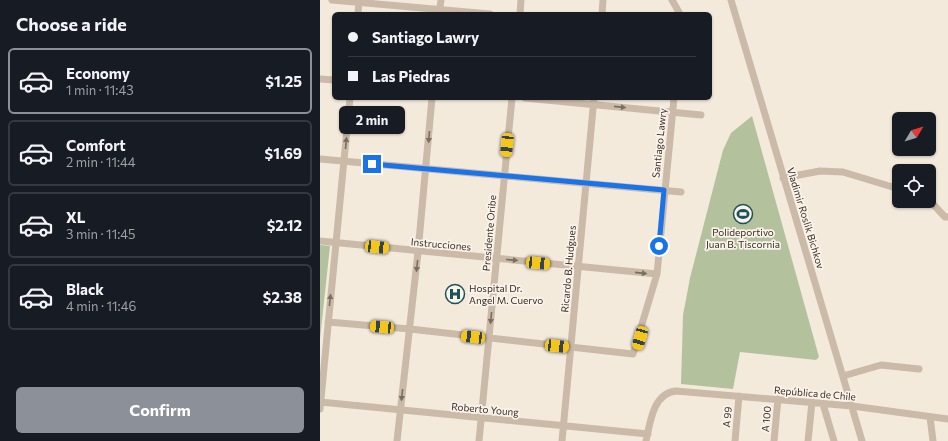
<!DOCTYPE html>
<meta charset="utf-8">
<style>
:root{--surface:#171b24;--page:#242831;--text:#f1f3f6;--muted:#9ea1a6;--line:#363941;--accent:#8c9099}
body{margin:0;font-family:Commissioner,sans-serif;background:var(--page);color:var(--text);height:100vh;display:flex;flex-direction:column;font-size:15px;white-space:nowrap}
*{box-sizing:border-box;margin:0}
p{font-size:13px;color:var(--muted)}
.icon{flex:none;width:22px;height:22px;fill:none;stroke:currentColor;stroke-width:2;stroke-linecap:round;stroke-linejoin:round}
.map{position:relative;flex:1;overflow:hidden}
.sheet{display:flex;flex-direction:column;background:var(--surface);width:320px}
.sheet>*{flex:none}
.top-card{position:absolute;left:12px;top:12px;width:380px;height:88px;border-radius:6px;box-shadow:0 1px 3px #0004;display:grid;align-content:center;height:88px;padding:0 16px;background:var(--surface)}
.needle{width:26px;rotate:52deg}
.buttons{position:absolute;left:572px;top:112px;display:grid;gap:8px}
.buttons a{display:grid;place-items:center;width:44px;height:44px;border-radius:6px;background:var(--surface);box-shadow:0 1px 3px #0004;font-size:20px}
.end{position:absolute;width:18px;height:18px;margin:-9px;border:5px solid #1a73e8;background:#fff;box-shadow:0 0 0 2px #fff}
.from{border-radius:50%}
.bubble{position:absolute;height:28px;border-radius:6px;background:var(--surface);box-shadow:0 1px 3px #0004;font-size:13px;font-weight:700;line-height:28px;text-align:center}
.car{position:absolute;width:12px;height:24px;margin:-12px -6px;border-radius:5px;box-shadow:0 0 3px 1px #0007;background:linear-gradient(#f5c518 24%,#345 0 40%,#f5c518 0 76%,#345 0 86%,#f5c518 0)}
.top-card b{display:flex;align-items:center;gap:14px;height:38px;font-size:15px}
.top-card b+b{border-top:1px solid var(--line)}
.top-card i{width:10px;height:10px;background:var(--text)}
ul{padding:0;list-style:none}
li{display:flex;align-items:center;gap:12px;height:66px;margin:0 8px 6px;padding:0 8px;border:2px solid var(--line);border-radius:6px}
li div{flex:1}
li b{display:block;font-size:15px}
li em{font-style:normal;font-weight:700}
li.selected{border-color:var(--accent)}
li>.icon{width:36px;height:36px;stroke-width:1.5}
h2{padding:0 16px;font-size:18px;line-height:48px}
.primary-button{display:flex;gap:8px;margin-top:auto;padding:8px 16px}
.primary-button a{flex:1;height:46px;border-radius:6px;background:var(--accent);color:#fff;font-size:16px;font-weight:700;line-height:46px;text-align:center}
main{display:flex;flex:1;min-height:0}
.map>svg:first-child{display:block}
</style>
<main>
<section class="sheet">
<h2>Choose a ride</h2>
<ul>
<li class="selected"><svg class="icon" aria-label="car" viewBox="0 0 24 24"><path d="M5 17H2v-5l4-1 3-4h7l3 4 3 1v5h-3M9 17h6M6 11h13"/><circle cx="7" cy="17" r="2"/><circle cx="17" cy="17" r="2"/></svg><div><b>Economy</b><p>1 min · 11:43</p></div><em>$1.25</em></li>
<li><svg class="icon" aria-label="car" viewBox="0 0 24 24"><path d="M5 17H2v-5l4-1 3-4h7l3 4 3 1v5h-3M9 17h6M6 11h13"/><circle cx="7" cy="17" r="2"/><circle cx="17" cy="17" r="2"/></svg><div><b>Comfort</b><p>2 min · 11:44</p></div><em>$1.69</em></li>
<li><svg class="icon" aria-label="car" viewBox="0 0 24 24"><path d="M5 17H2v-5l4-1 3-4h7l3 4 3 1v5h-3M9 17h6M6 11h13"/><circle cx="7" cy="17" r="2"/><circle cx="17" cy="17" r="2"/></svg><div><b>XL</b><p>3 min · 11:45</p></div><em>$2.12</em></li>
<li><svg class="icon" aria-label="car" viewBox="0 0 24 24"><path d="M5 17H2v-5l4-1 3-4h7l3 4 3 1v5h-3M9 17h6M6 11h13"/><circle cx="7" cy="17" r="2"/><circle cx="17" cy="17" r="2"/></svg><div><b>Black</b><p>4 min · 11:46</p></div><em>$2.38</em></li>
</ul>
<div class="primary-button"><a>Confirm</a></div>
</section>
<div class="map">
<svg width="628" height="441" viewBox="0 0 628 441">
<rect width="100%" height="100%" fill="#f3eadc"/>
<path fill="#b3c29c" d="M432,116L499,357L496,360L420,352L413,389L361,384L363,315L370,278L403,150L411,133Z
M0,245L10,246L0,339Z"/>
<g fill="none" stroke-linecap="round" stroke-linejoin="round">
<path stroke="#cbbaa8" stroke-width="7" d="M12,0L170,14
M352,0L360,14
M411,0L542,441
M38,14L39,0
M119,14L121,0
M200,14L201,0
M282,14L283,0
M0,79L14,80
M205,98L381,115
M0,159L361,192
M463,178L500,171L523,172L579,189
M609,200L625,217H628
M0,241L337,274
M8,322L90,329L313,354L337,274L354,98
M523,376L561,365L599,369
M0,402L328,434
M503,404L514,441
M0,409L30,98
M610,417L613,441
M77,441L98,252L112,98
M159,441L192,98
M242,441L274,98
M326,441C330,423 333,393 356,391L532,406L628,419
M415,441L419,396
M454,441L458,399
M488,441L492,402"/>
</g>
<defs><path id="oneway-solid" d="M-6-.8H1V-3.2L6.5 0L1 3.2V.8H-6Z"/></defs>
<g fill="#7a6d62">
<use href="#oneway-solid" transform="translate(300 107) rotate(6)"/>
<use href="#oneway-solid" transform="translate(109 137) rotate(95)"/>
<use href="#oneway-solid" transform="translate(26 143) rotate(-85)"/>
<use href="#oneway-solid" transform="translate(192 260) rotate(5)"/>
<use href="#oneway-solid" transform="translate(97 266) rotate(96)"/>
<use href="#oneway-solid" transform="translate(321 273) rotate(6)"/>
<use href="#oneway-solid" transform="translate(10 300) rotate(-84)"/>
<use href="#oneway-solid" transform="translate(171 318) rotate(96)"/>
<use href="#oneway-solid" transform="translate(82 395) rotate(96)"/>
</g>
<g fill="none" stroke-linecap="round" stroke-linejoin="round">
<path stroke="#1a73e8" stroke-width="5" d="M52,164L344,190L339,246"/>
</g>
<defs>
<symbol id="stadium-ring" viewBox="-11 -11 22 22"><circle r="9.5" fill="#faf3e9" stroke="#1c535b" stroke-width="1.5"/><path d="M0-5a6.5 5 0 1 0 0 10a6.5 5 0 1 0 0-10ZM-3.5-1.8h7v3.6h-7Z" fill="#1c535b"/></symbol>
<symbol id="hospital-ring" viewBox="-11 -11 22 22"><circle r="9.5" fill="#faf3e9" stroke="#1c535b" stroke-width="1.5"/><path d="M-5-5h3v3.5h4V-5h3V5h-3V1.5h-4V5h-3Z" fill="#1c535b"/></symbol>
</defs>
<g fill-rule="evenodd">
<use href="#stadium-ring" x="412" y="203" width="22" height="22"/>
<use href="#hospital-ring" x="124" y="283" width="22" height="22"/>
</g>
<g text-anchor="middle" dominant-baseline="central" stroke-width="3.5" stroke-linejoin="round" paint-order="stroke">
<g font-size="10" fill="#382e28" stroke="#faf3e9">
<text transform="translate(339 143) rotate(-84)">Santiago Lawry</text>
<text transform="translate(486 218) rotate(73)">Vladimir Roslik Bichkov</text>
<text transform="translate(169 233) rotate(-85)">Presidente Oribe</text>
<text transform="translate(121 244) rotate(5)">Instrucciones</text>
<text transform="translate(248 269) rotate(-85)">Ricardo B. Hudgues</text>
<text transform="translate(495 393) rotate(5)">República de Chile</text>
<text transform="translate(165 409) rotate(5)">Roberto Young</text>
<text transform="translate(407 417) rotate(-85)">A 99</text>
<text transform="translate(446 419) rotate(-85)">A 100</text>
</g>
<g font-size="10" fill="#382e28" stroke="#faf3e9">
<text x="423" y="232">Polideportivo<tspan x="423" dy="12">Juan B. Tiscornia</tspan></text>
<text x="149" y="288" text-anchor="start">Hospital Dr.<tspan x="149" dy="12">Angel M. Cuervo</tspan></text>
</g>
</g>
</svg>
<div class="buttons">
<a><svg class="needle" viewBox="-14 -14 28 28"><path d="M0-13l5 13h-10z" fill="#e53935"/><path d="M0 13l5-13h-10z" fill="#9ea1a6"/></svg></a>
<a><svg class="icon" aria-label="locate" viewBox="0 0 24 24"><circle cx="12" cy="12" r="6"/><path d="M12 2v4M12 18v4M2 12h4M18 12h4"/></svg></a>
</div>
<i class="end from" style="left:339px;top:246px"></i>
<i class="end" style="left:52px;top:164px"></i>
<div class="bubble" style="left:19px;top:106px;width:66px">2 min</div>
<i class="car" style="left:187px;top:145px;rotate:186deg"></i>
<i class="car" style="left:57px;top:247px;rotate:96deg"></i>
<i class="car" style="left:218px;top:263px;rotate:95deg"></i>
<i class="car" style="left:62px;top:327px;rotate:275deg"></i>
<i class="car" style="left:153px;top:337px;rotate:277deg"></i>
<i class="car" style="left:320px;top:338px;rotate:196deg"></i>
<i class="car" style="left:237px;top:346px;rotate:96deg"></i>
<div class="top-card">
<b><i class="from"></i>Santiago Lawry</b>
<b><i></i>Las Piedras</b>
</div>
</div>
</main>
